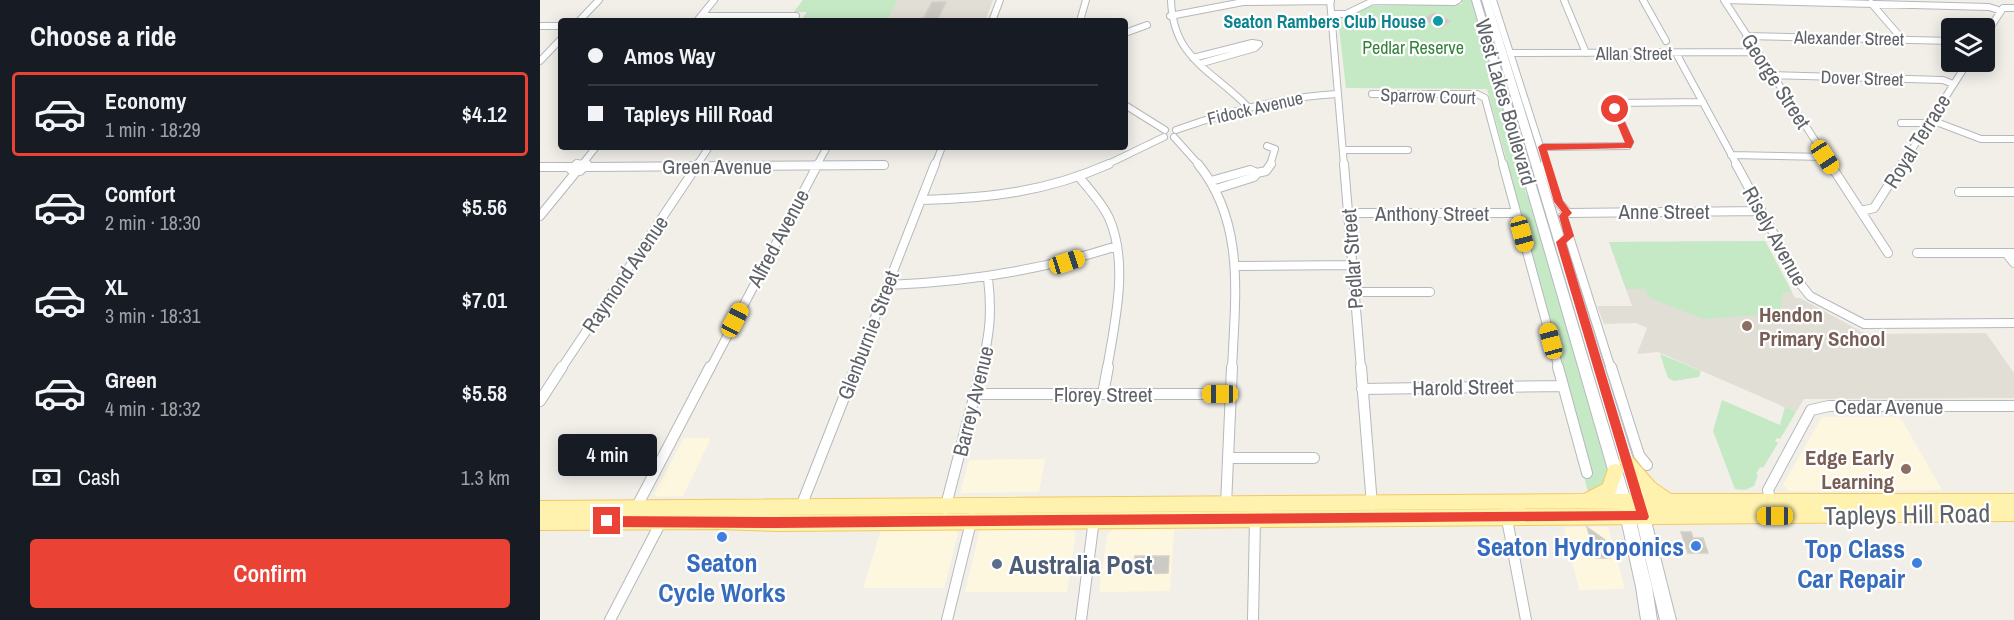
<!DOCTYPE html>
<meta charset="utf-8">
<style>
:root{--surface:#171b24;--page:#242831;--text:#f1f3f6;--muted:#9ea1a6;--line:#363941;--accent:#ea4335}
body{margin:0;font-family:"Archivo Narrow",sans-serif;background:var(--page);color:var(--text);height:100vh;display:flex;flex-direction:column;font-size:22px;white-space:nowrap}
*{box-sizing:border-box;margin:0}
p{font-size:20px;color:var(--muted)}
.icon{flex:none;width:33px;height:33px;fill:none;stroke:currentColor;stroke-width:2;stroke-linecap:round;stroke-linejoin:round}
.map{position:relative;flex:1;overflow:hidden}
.side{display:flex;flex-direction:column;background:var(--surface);width:540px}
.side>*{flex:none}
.hud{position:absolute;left:18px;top:18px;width:570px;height:132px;border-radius:6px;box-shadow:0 3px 15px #0003;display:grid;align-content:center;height:132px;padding:0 30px;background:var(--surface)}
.controls{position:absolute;left:1401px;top:18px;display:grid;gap:12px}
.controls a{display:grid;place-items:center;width:54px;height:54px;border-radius:6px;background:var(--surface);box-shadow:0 3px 15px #0003;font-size:30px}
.end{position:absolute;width:27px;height:27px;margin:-14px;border:8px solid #ea4335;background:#fff;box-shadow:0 0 0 3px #fff}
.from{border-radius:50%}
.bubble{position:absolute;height:42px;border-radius:6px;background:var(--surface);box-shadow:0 3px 15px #0003;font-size:20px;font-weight:600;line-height:42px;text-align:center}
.car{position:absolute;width:18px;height:36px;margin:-18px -9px;border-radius:8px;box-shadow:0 0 4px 2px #0007;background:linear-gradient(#f5c518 24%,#345 0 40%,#f5c518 0 76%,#345 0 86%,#f5c518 0)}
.hud b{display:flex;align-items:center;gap:21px;height:57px;font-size:22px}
.hud b+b{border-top:2px solid var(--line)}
.hud i{width:15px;height:15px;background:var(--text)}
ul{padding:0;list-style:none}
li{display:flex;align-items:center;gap:18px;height:84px;margin:0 12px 9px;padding:0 18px;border:3px solid transparent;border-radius:6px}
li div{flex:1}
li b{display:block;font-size:22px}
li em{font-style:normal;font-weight:600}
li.active{border-color:var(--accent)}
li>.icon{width:54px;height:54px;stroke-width:1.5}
h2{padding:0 30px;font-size:27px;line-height:72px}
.pay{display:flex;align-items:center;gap:15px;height:66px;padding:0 30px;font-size:22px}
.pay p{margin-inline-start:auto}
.button{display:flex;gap:12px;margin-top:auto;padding:12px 30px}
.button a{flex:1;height:69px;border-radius:6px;background:var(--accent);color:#fff;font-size:24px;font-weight:600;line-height:69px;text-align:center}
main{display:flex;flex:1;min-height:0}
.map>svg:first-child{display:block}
</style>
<main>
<section class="side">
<h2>Choose a ride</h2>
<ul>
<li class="active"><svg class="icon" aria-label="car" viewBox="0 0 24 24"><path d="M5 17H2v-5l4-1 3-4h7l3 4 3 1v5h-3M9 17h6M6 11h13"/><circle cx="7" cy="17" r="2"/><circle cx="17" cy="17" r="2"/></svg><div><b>Economy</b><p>1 min · 18:29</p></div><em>$4.12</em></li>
<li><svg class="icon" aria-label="car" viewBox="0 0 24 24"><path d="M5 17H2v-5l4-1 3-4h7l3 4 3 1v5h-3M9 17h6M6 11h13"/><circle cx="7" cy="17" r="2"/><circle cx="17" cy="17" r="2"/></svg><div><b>Comfort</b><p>2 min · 18:30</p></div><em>$5.56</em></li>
<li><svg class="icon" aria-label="car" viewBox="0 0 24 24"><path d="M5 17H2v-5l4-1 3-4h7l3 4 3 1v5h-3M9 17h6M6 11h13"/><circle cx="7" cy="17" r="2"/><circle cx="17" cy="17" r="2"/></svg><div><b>XL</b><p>3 min · 18:31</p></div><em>$7.01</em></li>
<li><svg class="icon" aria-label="car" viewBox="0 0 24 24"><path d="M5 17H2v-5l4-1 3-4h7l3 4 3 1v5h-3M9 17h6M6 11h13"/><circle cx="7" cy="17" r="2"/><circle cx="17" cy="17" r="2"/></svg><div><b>Green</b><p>4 min · 18:32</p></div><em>$5.58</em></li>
</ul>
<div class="pay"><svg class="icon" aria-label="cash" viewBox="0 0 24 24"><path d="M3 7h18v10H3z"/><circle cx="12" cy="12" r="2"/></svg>Cash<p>1.3 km</p></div>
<div class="button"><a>Confirm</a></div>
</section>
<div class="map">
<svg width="1474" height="620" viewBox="0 0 1474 620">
<rect width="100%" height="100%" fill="#f1efe8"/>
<path fill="#fef7e0" d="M1282,417H1360L1402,490L1249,491L1243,485Z
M144,438H171L143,496L118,497L114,494Z
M505,459L499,492L420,493L429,460Z
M1024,527H1068L1085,589L1039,590Z
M414,529L418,534L404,588H323L341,530Z
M532,529L536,533L527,592H425L440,530Z
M574,529H634L630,591L559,592L567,535Z"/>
<path fill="#e1ded6" d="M263,0H453L445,21H261L267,12H254Z
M1225,241L1255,298H1260L1326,334L1446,333L1474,373V398L1264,399L1256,412L1118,352L1097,354L1107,328L1096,323L1064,324L1057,306H1092L1069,242Z"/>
<path fill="#c5e8c5" d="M263,0H358L346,21H261L267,12H254Z
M922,0H933L987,185L984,186L987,196H990L1068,470L1066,484L1048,492L1044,476L1053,475L947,89L806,88L798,19L811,16L830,6L922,4Z
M1225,241L1252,292H1243L1239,317L1215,315L1164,319L1110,298L1105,289H1086L1069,242Z
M1120,354L1161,371L1159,377L1134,381L1128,378Z
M1182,400L1240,425L1245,407L1256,412L1240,439L1237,438L1235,441L1238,443L1223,468L1220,467L1216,474L1218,475L1214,486L1205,490L1195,489L1173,431Z"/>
<path fill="#cccac5" stroke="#d6d1c6" stroke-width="1.5" d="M392,2H406L397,21H382Z
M894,13L910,21L900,28L884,19Z
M1047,527L1065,540L1070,558H1056Z
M1141,532H1151L1153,538H1163L1168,553H1148Z
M595,556H629L628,573L594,574Z"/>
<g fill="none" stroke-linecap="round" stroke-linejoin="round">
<defs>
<path id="street-far2" d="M631,0C633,59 671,69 708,107
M790,0L804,165
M953,0L1006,165
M1024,0L1046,53
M1103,0L1126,41
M1184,0L1291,165
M1184,0L1449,7L1461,11
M1331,3L1363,40
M792,14H806L833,1L914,2L918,0
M161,16H256L255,21
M630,16L703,2L791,1
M39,21L59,0
M157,21L174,0
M452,21L460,0
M540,21L546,0
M0,26H21
M585,33L607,25
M1206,36L1412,41
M1444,37L1463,8H1474
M971,53L1217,52
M1136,53L1197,165
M653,58L712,43L719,44L715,48L659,64
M0,61L21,39
M1231,75L1403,80L1413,84
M832,94H937L945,98L963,165
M585,105L625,130
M1391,120L1441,139H1474
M1361,123H1388
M636,130C689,111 741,97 797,94
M634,137L659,165
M727,146L735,149L730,165
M1002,147L1088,146L1090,142L1074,105L1078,103L1163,102
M803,150H868
M1191,155L1285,157
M44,162L56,147
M35,165L46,162L48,165
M157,165L169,147
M277,165L287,147
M307,165H344
M395,165L402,147
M566,165L624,137
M1362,165L1428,62"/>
<path id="street-far1" d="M37,164L31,170L40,171L47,164
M658,164C706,223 695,298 692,369
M804,164L821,369
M963,164L1019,369
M1005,164L1018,202L1028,213
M1196,164L1262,286L1270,296L1324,324L1474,323
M1290,164L1348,253
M0,167H32
M47,167L344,165
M717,173L726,171L731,164
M539,177C550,190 562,203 569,218C589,263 575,322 567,369
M671,181L710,170L717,173L714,177L676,189
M1419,192H1474
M381,200C450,198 506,192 569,164
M1321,211L1334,208L1362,164
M808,213H976
M1028,213L1023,216L1025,224L1071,369
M1028,213L1221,211
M0,216L36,172
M1377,253H1474
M1466,253L1474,263
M696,266L812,265
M348,285C427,282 502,270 577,246
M814,292H890
M21,369L158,164
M170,369L278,164
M315,369L395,164
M441,369C450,335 452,312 448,278"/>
<path id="street" d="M821,367L832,505
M1018,367L1047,473
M1071,367L1099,455L1107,465
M822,389L1023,386
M436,394H691
M563,394L568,367
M0,401L22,367
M688,458H774
M1231,504L1228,490L1271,410L1289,406H1474
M686,505L692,367
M260,509L316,367
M405,509L442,367
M95,510L170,367
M966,514L986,620
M70,620L121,522
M407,620L432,518
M541,620L554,519
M713,620L715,519"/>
<path id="secondary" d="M932,0H940L1091,501L1112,587L1117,620H1101L1096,587L1077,501Z
M942,0H950L1106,501L1136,620H1120L1092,501Z"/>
<path id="primary" d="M1087,455L1092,457L1115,483L1131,494H1474V521L237,531L178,529L0,530V501L1044,494L1063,484L1069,466L1075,464L1081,466L1083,471L1075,494H1104L1079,462L1082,457ZM1096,508L237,515H222L1038,508Z"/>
</defs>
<use href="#street-far2" stroke="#b5b8bc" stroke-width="8"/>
<use href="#street-far1" stroke="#b5b8bc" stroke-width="10"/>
<use href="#street" stroke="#b5b8bc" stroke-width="12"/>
<use href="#secondary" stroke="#b6babf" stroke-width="2"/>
<use href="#primary" stroke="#f2c960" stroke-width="2"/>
<use href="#street-far2" stroke="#fff" stroke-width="6"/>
<use href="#street-far1" stroke="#fff" stroke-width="8"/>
<use href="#street" stroke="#fff" stroke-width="10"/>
<use href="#secondary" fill="#fff" fill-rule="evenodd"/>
<use href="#primary" fill="#fff2af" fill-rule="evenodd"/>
</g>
<path fill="#ea4335" d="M1075,106L1079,109L1094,142L1091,148L1007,150L1023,201L1032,213L1028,217L1034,236L1026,243L1109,517L1107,520L237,528L67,527L61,521L67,516L237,517L1096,511L1016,242L1024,235L1019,216L1022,212L1014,202L998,147L1002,144L1085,143L1071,109Z"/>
<circle fill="#0f9aa8" stroke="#fff" stroke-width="2" cx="898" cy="21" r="6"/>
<g fill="#8d6e63" stroke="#fff" stroke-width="2">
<circle cx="1207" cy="326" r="6"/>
<circle cx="1366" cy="469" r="6"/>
</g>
<g fill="#3f7fe0" stroke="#fff" stroke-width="2">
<circle cx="182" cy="537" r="6"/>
<circle cx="1156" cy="546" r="6"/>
<circle cx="1377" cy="563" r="6"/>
</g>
<circle fill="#5c6f8a" stroke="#fff" stroke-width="2" cx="457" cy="564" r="6"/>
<g text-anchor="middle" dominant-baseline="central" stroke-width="4.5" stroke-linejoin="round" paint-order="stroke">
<g font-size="18" font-weight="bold" fill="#0d838f" stroke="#fff" text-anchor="end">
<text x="886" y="21">Seaton Rambers Club House</text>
</g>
<g font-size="18" fill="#5f6368" stroke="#fff">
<text transform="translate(1309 38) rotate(1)">Alexander Street</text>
<text x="1094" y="53">Allan Street</text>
<text transform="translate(1322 78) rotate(2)">Dover Street</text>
<text transform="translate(888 96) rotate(2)">Sparrow Court</text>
<text transform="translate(715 108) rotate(-13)">Fidock Avenue</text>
</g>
<g font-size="18" fill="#348238" stroke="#fff">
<text x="873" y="47">Pedlar Reserve</text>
</g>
<g font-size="21" fill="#5f6368" stroke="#fff">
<text transform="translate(1236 81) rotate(57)">George Street</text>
<text transform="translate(966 102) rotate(74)">West Lakes Boulevard</text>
<text transform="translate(1377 141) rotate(-58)">Royal Terrace</text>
<text x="177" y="166">Green Avenue</text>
<text x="1124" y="211">Anne Street</text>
<text x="892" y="213">Anthony Street</text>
<text transform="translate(1235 236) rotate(61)">Risely Avenue</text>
<text transform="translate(238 238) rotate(-62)">Alfred Avenue</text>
<text transform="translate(812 259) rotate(-94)">Pedlar Street</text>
<text transform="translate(85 274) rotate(-56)">Raymond Avenue</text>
<text transform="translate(328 335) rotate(-69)">Glenburnie Street</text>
<text transform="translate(923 387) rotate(-1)">Harold Street</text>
<text x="563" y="394">Florey Street</text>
<text transform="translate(433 401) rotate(-76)">Barrey Avenue</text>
<text x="1349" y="406">Cedar Avenue</text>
</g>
<g font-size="21" font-weight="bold" fill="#785e54" stroke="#fff" text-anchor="start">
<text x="1219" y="314">Hendon<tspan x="1219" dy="24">Primary School</tspan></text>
<text x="1354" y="457" text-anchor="end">Edge Early<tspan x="1354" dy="24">Learning</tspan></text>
</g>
<g font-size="26" fill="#5f6368" stroke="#fff">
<text transform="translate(1367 514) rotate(-1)">Tapleys Hill Road</text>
</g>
<g font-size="26" font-weight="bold" fill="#366cbe" stroke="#fff" text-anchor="end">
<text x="1144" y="546">Seaton Hydroponics</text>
<text x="1365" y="548">Top Class<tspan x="1365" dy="30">Car Repair</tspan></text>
<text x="182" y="562" text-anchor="middle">Seaton<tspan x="182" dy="30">Cycle Works</tspan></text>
</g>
<g font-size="26" font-weight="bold" fill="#4e5e75" stroke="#fff" text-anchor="start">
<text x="469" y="564">Australia Post</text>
</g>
</g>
</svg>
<div class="controls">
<a><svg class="icon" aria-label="layers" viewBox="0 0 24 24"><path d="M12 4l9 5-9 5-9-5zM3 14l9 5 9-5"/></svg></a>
</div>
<i class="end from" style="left:1075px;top:109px"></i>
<i class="end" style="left:67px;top:521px"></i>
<div class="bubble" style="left:18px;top:434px;width:99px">4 min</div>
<i class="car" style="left:1285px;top:157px;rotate:147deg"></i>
<i class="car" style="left:982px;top:234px;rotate:165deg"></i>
<i class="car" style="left:527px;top:262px;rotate:72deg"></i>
<i class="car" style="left:195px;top:320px;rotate:28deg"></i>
<i class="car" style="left:1011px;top:341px;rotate:345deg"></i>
<i class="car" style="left:680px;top:394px;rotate:270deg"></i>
<i class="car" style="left:1235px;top:516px;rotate:270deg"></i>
<div class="hud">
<b><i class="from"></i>Amos Way</b>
<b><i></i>Tapleys Hill Road</b>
</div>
</div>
</main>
